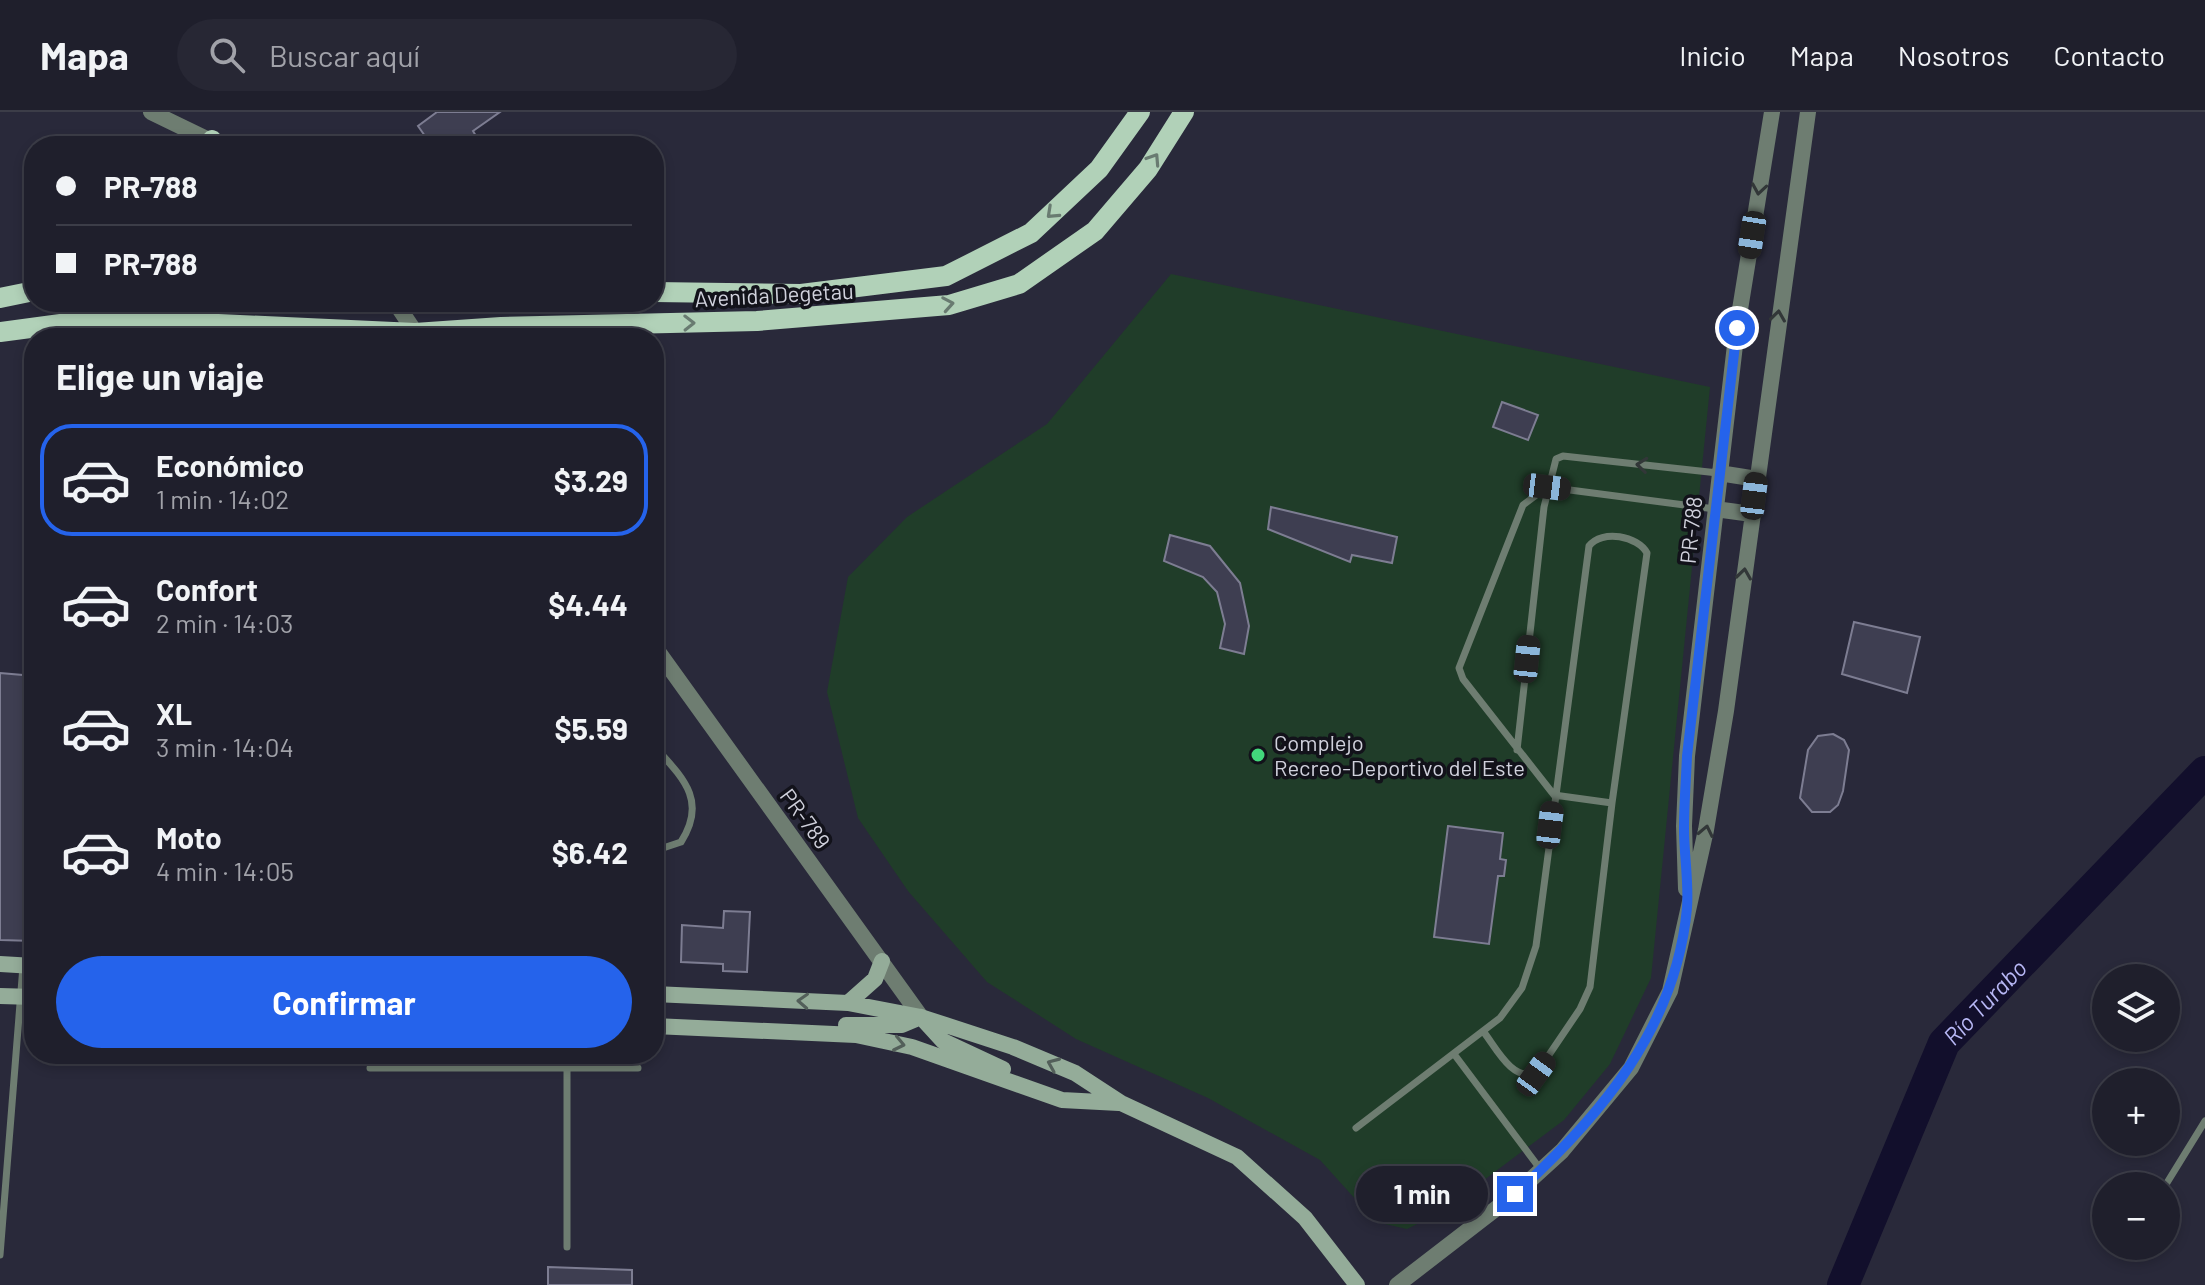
<!DOCTYPE html>
<html lang="es">
<meta charset="utf-8">
<style>
:root{--surface:#1f1f2c;--page:#272734;--text:#f1f3f6;--muted:#a1a2a9;--line:#3c3d48;--accent:#2563eb}
body{margin:0;font-family:Barlow,sans-serif;background:var(--page);color:var(--text);height:100vh;display:flex;flex-direction:column;font-size:30px;white-space:nowrap}
*{box-sizing:border-box;margin:0}
p{font-size:26px;color:var(--muted)}
.icon{flex:none;width:44px;height:44px;fill:none;stroke:currentColor;stroke-width:2;stroke-linecap:round;stroke-linejoin:round}
.map{position:relative;flex:1;overflow:hidden}
.side{position:absolute;left:24px;top:216px;width:640px;height:736px;display:flex;flex-direction:column;background:var(--surface);border-radius:32px;box-shadow:0 4px 12px #0003,0 0 0 2px var(--line)}
.side>*{flex:none}
.guide{position:absolute;left:24px;top:24px;width:640px;height:176px;border-radius:32px;box-shadow:0 4px 12px #0003,0 0 0 2px var(--line);display:grid;align-content:center;height:176px;padding:0 32px;background:var(--surface)}
.fabs{position:absolute;left:2092px;top:852px;display:grid;gap:16px}
.fabs a{display:grid;place-items:center;width:88px;height:88px;border-radius:50%;background:var(--surface);box-shadow:0 4px 12px #0003,0 0 0 2px var(--line);font-size:40px}
.end{position:absolute;width:36px;height:36px;margin:-18px;border:10px solid #2563eb;background:#fff;box-shadow:0 0 0 4px #fff}
.from{border-radius:50%}
.bubble{position:absolute;height:56px;border-radius:28px;background:var(--surface);box-shadow:0 4px 12px #0003,0 0 0 2px var(--line);font-size:26px;font-weight:700;line-height:56px;text-align:center}
.car{position:absolute;width:24px;height:48px;margin:-24px -12px;border-radius:10px;box-shadow:0 0 6px 2px #0007;background:linear-gradient(#222 24%,#8ab4d8 0 40%,#222 0 76%,#8ab4d8 0 86%,#222 0)}
.guide b{display:flex;align-items:center;gap:28px;height:76px;font-size:30px}
.guide b+b{border-top:2px solid var(--line)}
.guide i{width:20px;height:20px;background:var(--text)}
ul{padding:0;list-style:none}
li{display:flex;align-items:center;gap:24px;height:112px;margin:0 16px 12px;padding:0 16px;border:4px solid transparent;border-radius:32px}
li div{flex:1}
li b{display:block;font-size:30px}
li em{font-style:normal;font-weight:700}
li.current{border-color:var(--accent)}
li>.icon{width:72px;height:72px;stroke-width:1.5}
h2{padding:0 32px;font-size:36px;line-height:96px}
.cta{display:flex;gap:16px;margin-top:auto;padding:16px 32px}
.cta a{flex:1;height:92px;border-radius:48px;background:var(--accent);color:#fff;font-size:32px;font-weight:700;line-height:92px;text-align:center}
header{display:flex;align-items:center;gap:48px;box-sizing:border-box;height:112px;padding:0 40px;background:var(--surface);border-bottom:2px solid var(--line)}
header strong{font-size:38px}
nav{display:flex;gap:44px;margin-inline-start:auto;font-size:28px}
.search{width:560px;height:72px;background:var(--page);display:flex;align-items:center;gap:20px;box-sizing:border-box;padding:0 28px;border-radius:44px;color:var(--muted);font-size:30px}
.map>svg:first-child{display:block}
</style>
<header>
<strong>Mapa</strong>
<div class="search"><svg class="icon" aria-label="search" viewBox="0 0 24 24"><circle cx="10" cy="10" r="6"/><path d="M15 15l6 6"/></svg>Buscar aquí</div>
<nav><a>Inicio</a><a>Mapa</a><a>Nosotros</a><a>Contacto</a></nav>
</header>
<div class="map">
<svg width="2205" height="1173" viewBox="0 0 2205 1173">
<rect width="100%" height="100%" fill="#29293a"/>
<path fill="#203d29" d="M1171,162L1710,275L1651,866L1610,952L1564,1008L1440,1101L1407,1117L1376,1110L1320,1048L1208,986L1076,927L987,870L908,779L858,706L827,580L848,465L907,405L1047,312Z"/>
<g fill="none" stroke-linecap="round" stroke-linejoin="round">
<path stroke="#120f2c" stroke-width="32" id="s1" d="M1843,1173L1944,931L2205,660"/>
</g>
<path fill="#3e3e51" stroke="#7d7d92" stroke-width="2" d="M437,0H500L473,19L476,24L461,34H453L447,24L432,34L418,14Z
M1502,290L1538,303L1528,328L1493,315Z
M1271,395L1397,425L1392,451L1352,443L1350,450L1268,417Z
M1170,423L1210,434L1240,471L1249,514L1244,542L1220,536L1225,512L1217,480L1203,465L1164,449Z
M1854,510L1920,525L1907,581L1842,562Z
M0,561L34,564V829L0,828Z
M1833,622L1844,628L1849,638L1843,679L1838,693L1830,700H1812L1800,686L1808,638L1818,624Z
M1448,714L1503,721L1500,747L1506,748L1504,764H1498L1489,832L1434,825Z
M724,799L750,800L747,860L723,859V852L681,850L682,813L723,816Z
M548,1155L632,1158V1173H548Z"/>
<g fill="none" stroke-linecap="round" stroke-linejoin="round">
<path stroke="#6e7d71" stroke-width="7" d="M654,634C682,665 708,688 681,730L654,739
M1517,638L1544,395L1556,347L1563,344L1718,361
M1483,919C1497,937 1511,968 1536,962L1580,897L1590,875L1612,691
M1454,942L1541,1058
M370,956H427V942
M427,956H638
M567,956V1135
M1356,1016L1500,906L1522,876L1536,834L1589,434C1602,417 1638,424 1647,441L1612,691L1554,683L1463,567L1459,556L1523,393L1547,375L1715,397
M2165,1074L2205,1009
M0,1143L23,854"/>
<path stroke="#6e7d71" stroke-width="16" d="M151,0L219,33
M395,190L419,226
M1719,361L1757,367
M1715,397L1752,402
M654,534L921,905
M1686,777L1684,714L1687,644L1737,216L1772,0
M1397,1173L1515,1082L1562,1039L1631,956L1670,879L1706,718L1726,599L1808,0"/>
<path stroke="#94ac99" stroke-width="16" d="M0,852L34,854
M654,882L848,891L921,905L1013,935L1075,961L1121,991L1237,1045L1305,1106L1357,1173
M0,884L34,885
M848,891L875,867L882,849
M846,913H902L921,905L943,929L1003,957
M654,914L856,923L912,935L1062,988L1119,991"/>
<path stroke="#b1d1b8" stroke-width="20" d="M212,28L216,34
M654,180L801,182L946,164L1031,121L1099,57L1140,0
M0,186L34,179
M0,220L68,211H197L415,221L501,215L757,209L949,193L1019,172L1095,119L1148,57L1184,0"/>
</g>
<defs><path id="oneway-chevron" d="M-2-3.5L2.5 0L-2 3.5" fill="none" stroke-width="1.6" stroke-linecap="round" stroke-linejoin="round" transform="scale(2)"/></defs>
<g stroke="#697b71">
<use href="#oneway-chevron" transform="translate(1154 47) rotate(-57)"/>
<use href="#oneway-chevron" transform="translate(1052 101) rotate(137)"/>
<use href="#oneway-chevron" transform="translate(948 192) rotate(-10)"/>
<use href="#oneway-chevron" transform="translate(689 211) rotate(-1)"/>
</g>
<g stroke="#323738">
<use href="#oneway-chevron" transform="translate(1759 77) rotate(99)"/>
<use href="#oneway-chevron" transform="translate(1778 204) rotate(-82)"/>
<use href="#oneway-chevron" transform="translate(1642 353) rotate(-174)"/>
<use href="#oneway-chevron" transform="translate(1744 462) rotate(-82)"/>
<use href="#oneway-chevron" transform="translate(1706 719) rotate(-78)"/>
</g>
<g stroke="#535f5a">
<use href="#oneway-chevron" transform="translate(803 889) rotate(-177)"/>
<use href="#oneway-chevron" transform="translate(899 932) rotate(12)"/>
<use href="#oneway-chevron" transform="translate(1053 952) rotate(-157)"/>
</g>
<g fill="none" stroke-linecap="round" stroke-linejoin="round">
<path stroke="#2563eb" stroke-width="10" d="M1515,1082C1600,1005 1676,916 1687,796C1689,770 1684,743 1684,717C1684,693 1686,668 1687,644L1737,216"/>
</g>
<circle fill="#42d77b" stroke="#12121a" stroke-width="3" cx="1258" cy="643" r="8"/>
<g text-anchor="middle" dominant-baseline="central" stroke-width="7" stroke-linejoin="round" paint-order="stroke">
<g font-size="22" fill="#d0d1dc" stroke="#12121a">
<text transform="translate(774 182) rotate(-3)">Avenida Degetau</text>
<text transform="translate(1690 418) rotate(-84)">PR-788</text>
<text transform="translate(806 706) rotate(54)">PR-789</text>
</g>
<g font-size="22" fill="#d0d1dc" stroke="#12121a" text-anchor="start">
<text x="1274" y="630">Complejo<tspan x="1274" dy="25">Recreo-Deportivo del Este</tspan></text>
</g>
<g font-size="24" font-style="italic" fill="#b7b7f5" stroke="#12121a">
<text stroke="none"><textPath href="#s1" startOffset="320">Río Turabo</textPath></text>
</g>
</g>
</svg>
<div class="fabs">
<a><svg class="icon" aria-label="layers" viewBox="0 0 24 24"><path d="M12 4l9 5-9 5-9-5zM3 14l9 5 9-5"/></svg></a>
<a>+</a>
<a>−</a>
</div>
<i class="end from" style="left:1737px;top:216px"></i>
<i class="end" style="left:1515px;top:1082px"></i>
<div class="bubble" style="left:1356px;top:1054px;width:132px">1 min</div>
<i class="car" style="left:1752px;top:123px;rotate:189deg"></i>
<i class="car" style="left:1547px;top:375px;rotate:97deg"></i>
<i class="car" style="left:1754px;top:384px;rotate:7deg"></i>
<i class="car" style="left:1527px;top:547px;rotate:6deg"></i>
<i class="car" style="left:1550px;top:713px;rotate:7deg"></i>
<i class="car" style="left:1536px;top:962px;rotate:36deg"></i>
<div class="guide">
<b><i class="from"></i>PR-788</b>
<b><i></i>PR-788</b>
</div>
<section class="side">
<h2>Elige un viaje</h2>
<ul>
<li class="current"><svg class="icon" aria-label="car" viewBox="0 0 24 24"><path d="M5 17H2v-5l4-1 3-4h7l3 4 3 1v5h-3M9 17h6M6 11h13"/><circle cx="7" cy="17" r="2"/><circle cx="17" cy="17" r="2"/></svg><div><b>Económico</b><p>1 min · 14:02</p></div><em>$3.29</em></li>
<li><svg class="icon" aria-label="car" viewBox="0 0 24 24"><path d="M5 17H2v-5l4-1 3-4h7l3 4 3 1v5h-3M9 17h6M6 11h13"/><circle cx="7" cy="17" r="2"/><circle cx="17" cy="17" r="2"/></svg><div><b>Confort</b><p>2 min · 14:03</p></div><em>$4.44</em></li>
<li><svg class="icon" aria-label="car" viewBox="0 0 24 24"><path d="M5 17H2v-5l4-1 3-4h7l3 4 3 1v5h-3M9 17h6M6 11h13"/><circle cx="7" cy="17" r="2"/><circle cx="17" cy="17" r="2"/></svg><div><b>XL</b><p>3 min · 14:04</p></div><em>$5.59</em></li>
<li><svg class="icon" aria-label="car" viewBox="0 0 24 24"><path d="M5 17H2v-5l4-1 3-4h7l3 4 3 1v5h-3M9 17h6M6 11h13"/><circle cx="7" cy="17" r="2"/><circle cx="17" cy="17" r="2"/></svg><div><b>Moto</b><p>4 min · 14:05</p></div><em>$6.42</em></li>
</ul>
<div class="cta"><a>Confirmar</a></div>
</section>
</div>
